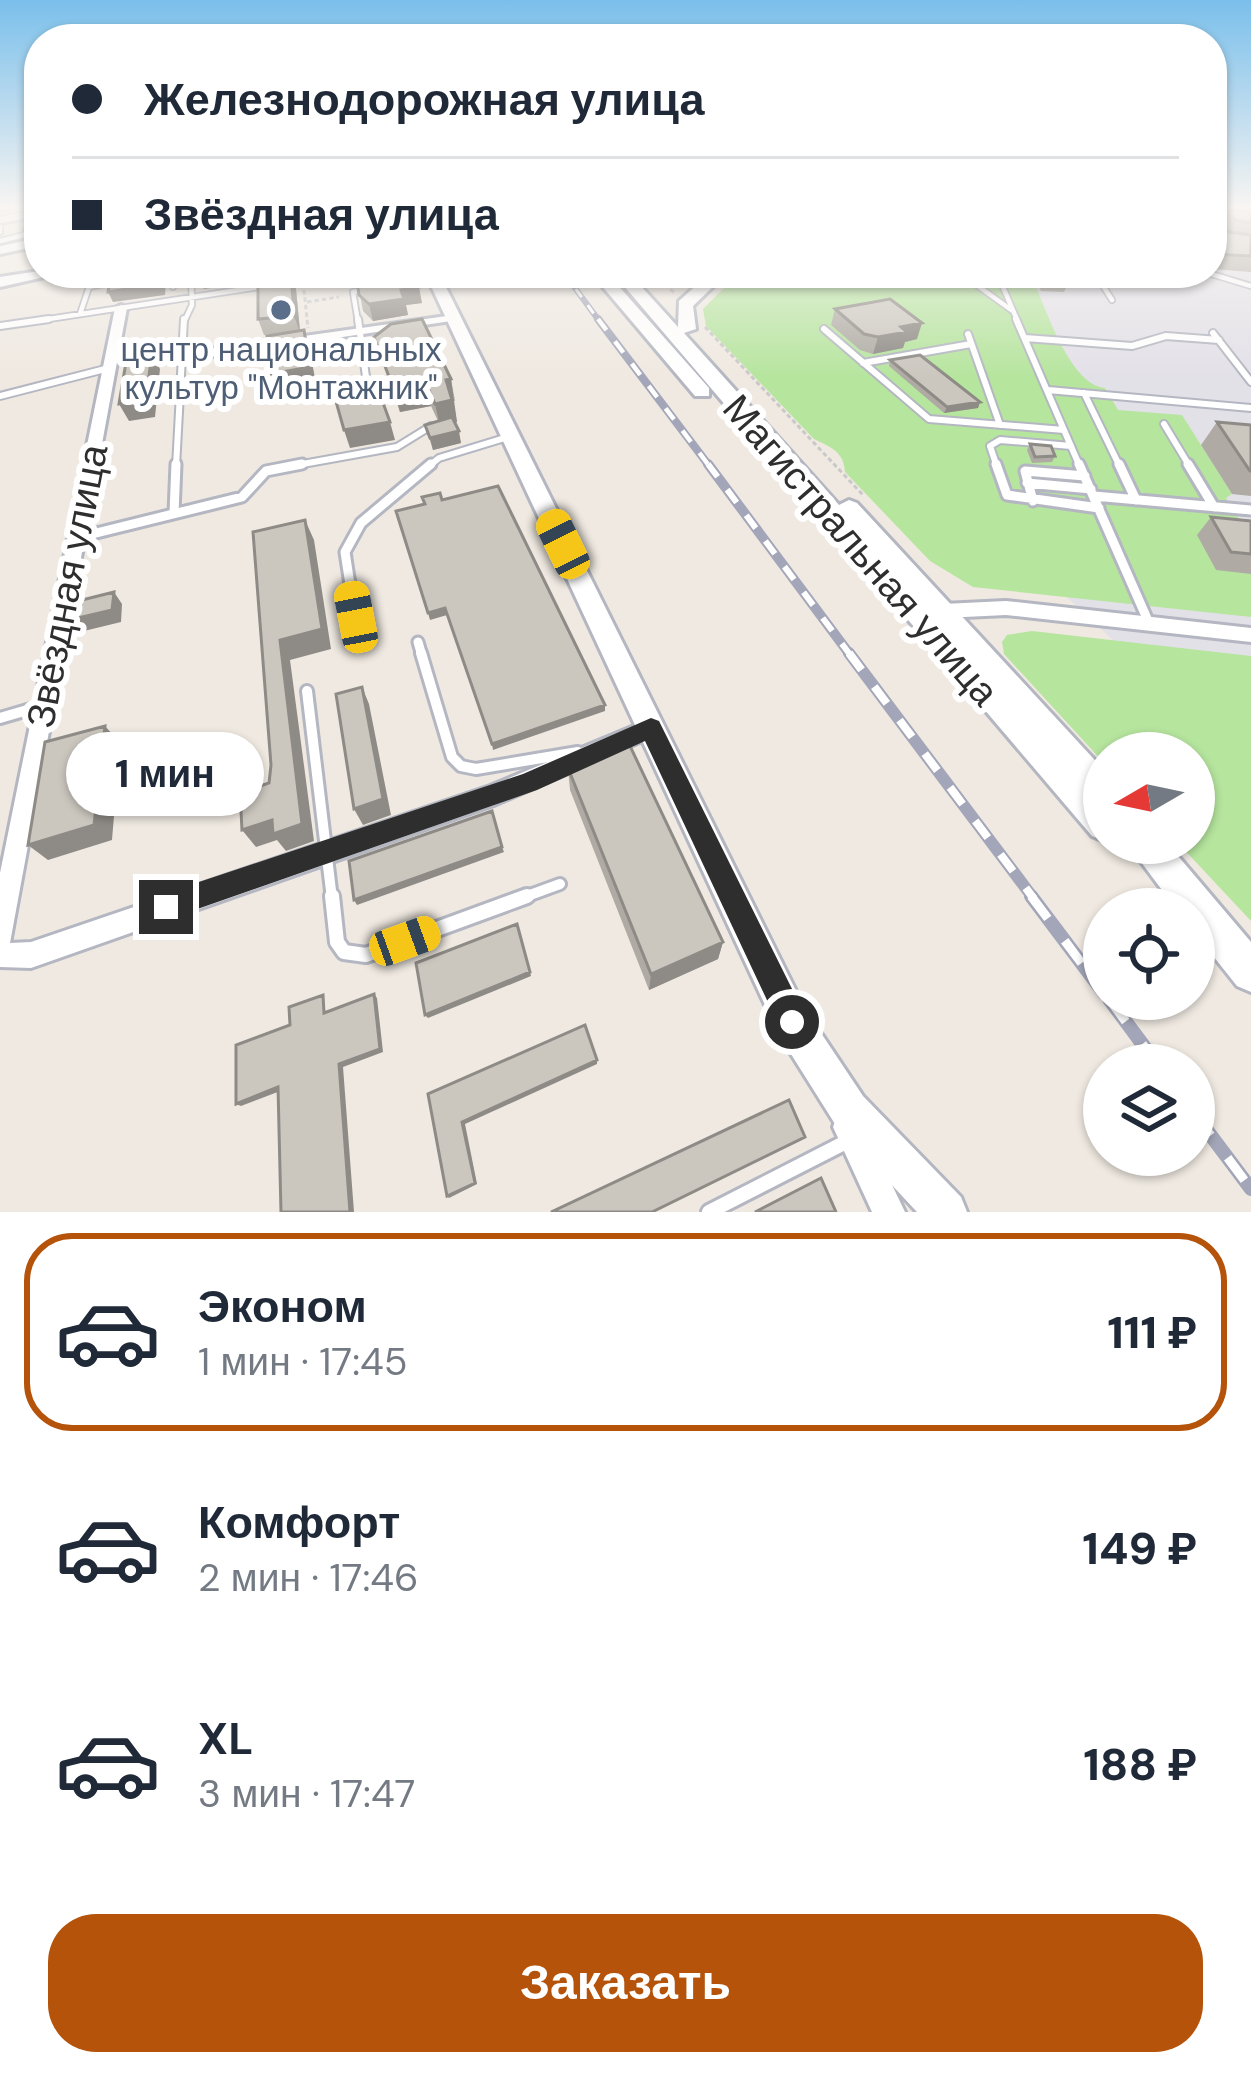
<!DOCTYPE html>
<html lang="ru">
<meta charset="utf-8">
<style>
:root{--surface:#fff;--page:#f2f2f3;--text:#1f2937;--muted:#747a83;--line:#e0e1e3;--accent:#b45309}
body{margin:0;font-family:"DM Sans",sans-serif;background:var(--page);color:var(--text);height:100vh;display:flex;flex-direction:column;font-size:45px;white-space:nowrap}
*{box-sizing:border-box;margin:0}
p{font-size:39px;color:var(--muted)}
.icon{flex:none;width:66px;height:66px;fill:none;stroke:currentColor;stroke-width:2;stroke-linecap:round;stroke-linejoin:round}
.map{position:relative;height:1212px;overflow:hidden}
.details{display:flex;flex-direction:column;background:var(--surface);flex:1}
.details>*{flex:none}
.banner{position:absolute;left:24px;top:24px;width:1203px;height:264px;border-radius:48px;box-shadow:0 3px 9px #0004;display:grid;align-content:center;height:264px;padding:0 48px;background:var(--surface)}
.needle{width:78px;rotate:261deg}
.controls{position:absolute;left:1083px;top:732px;display:grid;gap:24px}
.controls a{display:grid;place-items:center;width:132px;height:132px;border-radius:50%;background:var(--surface);box-shadow:0 3px 9px #0004;font-size:60px}
.end{position:absolute;width:54px;height:54px;margin:-27px;border:15px solid #2e2e2e;background:#fff;box-shadow:0 0 0 6px #fff}
.from{border-radius:50%}
.bubble{position:absolute;height:84px;border-radius:42px;background:var(--surface);box-shadow:0 3px 9px #0004;font-size:39px;font-weight:800;line-height:84px;text-align:center}
.car{position:absolute;width:36px;height:72px;margin:-36px -18px;border-radius:15px;box-shadow:0 0 9px 3px #0007;background:linear-gradient(#f5c518 24%,#345 0 40%,#f5c518 0 76%,#345 0 86%,#f5c518 0)}
.banner b{display:flex;align-items:center;gap:42px;height:114px;font-size:45px}
.banner b+b{border-top:3px solid var(--line)}
.banner i{width:30px;height:30px;background:var(--text)}
ul{padding:21px 0 0;list-style:none}
li{display:flex;align-items:center;gap:36px;height:198px;margin:0 24px 18px;padding:0 24px;border:6px solid transparent;border-radius:48px}
li div{flex:1}
li b{display:block;font-size:45px}
li em{font-style:normal;font-weight:800}
li.current{border-color:var(--accent)}
li>.icon{width:108px;height:108px;stroke-width:1.5}
.cta{display:flex;gap:24px;margin-top:auto;padding:24px 48px}
.cta a{flex:1;height:138px;border-radius:48px;background:var(--accent);color:#fff;font-size:48px;font-weight:800;line-height:138px;text-align:center}
.map>svg:first-child{display:block}
</style>
<div class="map">
<svg width="1251" height="1212" viewBox="0 0 1251 1212">
<rect width="100%" height="100%" fill="#efe9e1"/>
<path fill="#e3e1e8" d="M1212,214L1251,217V769L786,335L788,273H1212Z"/>
<path fill="#b6e59e" d="M739,273H1030C1045,305 1069,385 1105,388L1118,410L1182,415L1232,494L1226,498L1251,538V617L973,587L930,561L845,472C844,452 831,447 814,439L706,326L703,309Z
M1032,631L1251,656V921L1178,843H1194V753H1104V763L1004,654L1002,642L1007,635Z"/>
<g fill="none" stroke-linecap="round" stroke-linejoin="round">
<defs>
<path id="service-far4" d="M1212,217L1251,219
M0,227V232
M0,241L24,235L34,216
M173,273V287
M960,273L1014,312
M997,273L1018,322
M1095,273L1112,300
M1208,273L1251,286
M282,283L348,274
M80,314L89,287L117,281
M29,322L265,286
M184,322L192,305L191,273
M358,322L353,292L365,290"/>
<path id="service-far3" d="M358,319L367,384
M1016,319L1064,430
M0,326L49,319
M824,329L929,419L1064,430L1080,467
M1213,333L1251,382
M968,334L1000,425
M1025,338L1132,346L1166,336L1219,340
M863,363L971,344
M1048,390L1251,408
M1084,393L1120,467
M0,396L109,368
M1164,424L1190,467
M176,467L184,319
M286,467L397,447L431,426
M428,467L439,458L511,436
M997,467L990,446L1000,440L1071,446"/>
<path id="service-far2" d="M996,464L1007,495L1099,508
M1079,464L1149,623
M1119,464L1136,500
M1188,464L1214,507
M1027,483L1091,489
M1094,496L1251,510
M1033,501L1025,471L1085,476
M174,513L176,464
M76,538L242,497L266,471L302,464
M355,617L345,552L361,523L431,464
M418,642L422,656"/>
<path id="service-far1" d="M421,653L452,757L461,766L476,769L578,752
M307,691L332,899
M0,718L41,706
M519,899L560,884"/>
<path id="service" d="M332,896L337,942L344,952L366,955L527,896
M709,1212L848,1141"/>
<path id="minor" d="M39,210V216L0,223V217Z
M121,305L127,308L10,943L31,942L490,786L651,719L658,722L661,728L658,734L494,805L31,968L0,967V873L115,308Z
M454,315L458,316V320L132,368L126,364L132,360Z
M1006,601L1251,628V642L1006,615L943,618L934,611L943,604Z
M848,1112L859,1116L905,1212H872L833,1127L837,1116Z"/>
<path id="tertiary" d="M425,273H439L805,1009L863,1096L961,1197L967,1212H917L835,1124L779,1035Z"/>
<path id="secondary" d="M39,238V246L0,254V246Z
M39,271L62,273L0,287V277Z
M591,273H607L709,388V396H695Z
M613,273H629L678,327L679,301L710,273H727L693,306L696,329L684,333L839,505L849,500L857,503L1104,770V841L1092,836Z
M1127,843H1167L1251,942V992L1237,986L1194,932V909H1176Z"/>
</defs>
<use href="#service-far4" stroke="#b4b7c1" stroke-width="8"/>
<use href="#service-far3" stroke="#b4b7c1" stroke-width="10"/>
<use href="#service-far2" stroke="#b4b7c1" stroke-width="15"/>
<use href="#service-far1" stroke="#b4b7c1" stroke-width="16"/>
<use href="#service" stroke="#b4b7c1" stroke-width="20"/>
<use href="#minor" stroke="#b4b7c1" stroke-width="6"/>
<use href="#tertiary" stroke="#b4b7c1" stroke-width="6"/>
<use href="#secondary" stroke="#b4b7c1" stroke-width="6"/>
<path stroke="#c9c9c9" stroke-width="3" stroke-dasharray="4.5 3" stroke-linecap="butt" d="M655,273L674,293
M304,290L308,328
M307,302L339,297
M705,327L863,495"/>
<use href="#service-far4" stroke="#fff" stroke-width="4.5"/>
<use href="#service-far3" stroke="#fff" stroke-width="6"/>
<use href="#service-far2" stroke="#fff" stroke-width="9"/>
<use href="#service-far1" stroke="#fff" stroke-width="10"/>
<use href="#service" stroke="#fff" stroke-width="14"/>
<use href="#minor" fill="#fff" fill-rule="evenodd"/>
<use href="#tertiary" fill="#fff" fill-rule="evenodd"/>
<use href="#secondary" fill="#fff" fill-rule="evenodd"/>
<defs>
<path id="rail-far4" d="M564,273L600,322"/>
<path id="rail-far3" d="M598,319L710,467"/>
<path id="rail-far2" d="M708,464L851,656"/>
<path id="rail-far1" d="M849,653L1034,899"/>
<path id="rail" d="M1031,896L1104,993
M1109,999L1158,1065
M1194,1113L1251,1189"/>
</defs>
<use href="#rail-far4" stroke="#a3a6b8" stroke-width="6"/>
<use href="#rail-far3" stroke="#a3a6b8" stroke-width="8"/>
<use href="#rail-far2" stroke="#a3a6b8" stroke-width="10"/>
<use href="#rail-far1" stroke="#a3a6b8" stroke-width="12"/>
<use href="#rail" stroke="#a3a6b8" stroke-width="14"/>
<use href="#rail-far4" stroke="#fff" stroke-width="3" stroke-dasharray="10" stroke-linecap="butt"/>
<use href="#rail-far3" stroke="#fff" stroke-width="4.5" stroke-dasharray="14" stroke-linecap="butt"/>
<use href="#rail-far2" stroke="#fff" stroke-width="6" stroke-dasharray="16" stroke-linecap="butt"/>
<use href="#rail-far1" stroke="#fff" stroke-width="8" stroke-dasharray="21" stroke-linecap="butt"/>
<use href="#rail" stroke="#fff" stroke-width="9" stroke-dasharray="28" stroke-linecap="butt"/>
</g>
<path fill="#afaba4" d="M1212,207L1214,219L1216,221L1222,210L1251,211V272L1212,269Z
M356,273H411L422,303L406,305L408,315L373,321L363,311Z
M1032,273H1064L1069,282L1064,292L1041,291Z
M292,276L296,289L300,331L309,347L316,384L278,391L276,334L264,335L258,319V281L204,289Z
M835,309L917,339L905,342L903,348L873,354L860,350L831,325Z
M374,337L451,379L455,401H453L457,422L455,423L461,443L433,450L425,425L438,421L431,406L400,412Z
M890,360L980,402L978,408L944,413L889,366Z
M1217,422L1251,425V496L1232,494L1201,445Z
M1030,444L1055,456L1052,462L1032,463L1027,450Z
M1211,517L1251,521V574L1216,570L1197,535Z
M568,768L723,942L718,959L649,990L570,790Z"/>
<path fill="#8e8b86" d="M0,207H16L15,210L0,213Z
M161,273L166,282L165,295L113,302L108,292Z
M197,273H311L292,276L296,289L300,332L294,316L291,276L204,289Z
M356,273H411L412,276L359,284Z
M419,287L422,303L406,305L408,315L373,321L369,304L401,290Z
M922,323L917,339L905,342L903,348L873,354L878,337L901,327Z
M304,330L309,347L316,384L278,391L271,374Z
M152,352L160,369L155,417L129,421L119,404Z
M451,379L457,422L440,426L435,404L446,380Z
M426,383L431,406L400,412L394,390Z
M980,402L978,408L944,413L947,407Z
M390,422L395,440L350,448L344,430Z
M459,431L461,443L433,450L430,438Z
M305,520L314,540L331,649L290,660L314,841L286,851L277,840L256,847L242,830L272,820L280,640Z
M114,592L122,604L121,622L84,631L74,619Z
M445,608L447,615L430,620L428,613Z
M362,687L369,704L391,815L363,825L354,809Z
M605,705V711L493,750L492,744Z
M105,726L120,743L112,840L48,860L28,845Z
M502,847L504,852L357,905L354,900Z
M723,942L718,959L649,990L651,974Z
M530,972L531,976L428,1018L425,1015Z
M374,994L377,998L383,1052L343,1067L354,1212H350L339,1064Z
M597,1060V1064L465,1124L477,1184L449,1198L447,1196L462,1122Z
M278,1087L283,1090L241,1106L236,1104Z"/>
<path fill="#cbc7bf" stroke="#8e8b86" stroke-width="3" d="M1212,207L1215,208L1214,219L1229,232L1251,235V256L1212,254Z
M1222,210L1251,211V223L1236,220Z
M151,273H161L160,284L108,292L110,279Z
M291,273L294,316L258,319V278Z
M1041,273H1064L1069,282L1045,280Z
M413,274L419,287L401,290L404,299L369,304L359,295L357,282Z
M890,299L922,323L901,327L907,332L878,337L864,334L835,309Z
M422,319L451,379L446,380L452,400L435,404L426,383L394,390L374,337L391,324Z
M304,330L310,367L271,374L267,336Z
M152,352L146,399L119,404L127,356Z
M920,355L980,402L947,407L890,360Z
M378,389L390,422L344,430L335,398Z
M452,417L459,431L430,438L425,425Z
M1217,422L1251,425V471H1250Z
M1030,444L1051,446L1055,456L1035,457Z
M498,486L605,705L492,744L445,608L428,613L396,511L425,504L422,497L440,493L442,500Z
M1211,517L1251,521V554L1231,552Z
M305,520L322,629L280,640L302,824L273,834L272,820L242,830L240,793L269,783L271,765L253,532Z
M114,592L112,610L74,619L78,601Z
M362,687L383,799L354,809L336,694Z
M105,726L94,825L28,845L45,742Z
M630,746L723,942L651,974L568,768Z
M492,811L502,847L354,900L349,861Z
M517,924L530,972L425,1015L416,963Z
M374,994L380,1049L339,1064L350,1212H281L278,1087L236,1104V1045L290,1025L289,1007L323,995L324,1013Z
M585,1025L597,1060L462,1122L475,1183L447,1196L428,1094Z
M789,1100L805,1137L652,1212H551Z
M821,1178L836,1212H755Z"/>
<linearGradient id="sky" x2="0" y2="1"><stop stop-color="#7abfeb"/><stop offset="0.55" stop-color="#f8f5f2"/><stop offset="1" stop-color="#f8f5f2" stop-opacity="0"/></linearGradient>
<rect width="1251" height="377" fill="url(#sky)"/>
<path fill="#2e2e2e" d="M651,718L659,721L803,1011L807,1022L803,1032L792,1037L782,1032L645,741L537,790L166,920L157,916L153,907L157,897L166,893L523,774Z"/>
<circle fill="#5c6f8a" stroke="#fff" stroke-width="4.5" cx="281" cy="310" r="12"/>
<g text-anchor="middle" dominant-baseline="central" stroke-width="12" stroke-linejoin="round" paint-order="stroke">
<g font-size="33" fill="#4e5e75" stroke="#fff">
<text x="281" y="349">центр национальных<tspan x="281" dy="38">культур "Монтажник"</tspan></text>
</g>
<g font-size="39" fill="#2e2e2e" stroke="#fff">
<text transform="translate(861 550) rotate(49)">Магистральная улица</text>
<text transform="translate(67 586) rotate(-79)">Звёздная улица</text>
</g>
</g>
</svg>
<div class="controls">
<a><svg class="needle" viewBox="-14 -14 28 28"><path d="M0-13l5 13h-10z" fill="#e53935"/><path d="M0 13l5-13h-10z" fill="#747a83"/></svg></a>
<a><svg class="icon" aria-label="locate" viewBox="0 0 24 24"><circle cx="12" cy="12" r="6"/><path d="M12 2v4M12 18v4M2 12h4M18 12h4"/></svg></a>
<a><svg class="icon" aria-label="layers" viewBox="0 0 24 24"><path d="M12 4l9 5-9 5-9-5zM3 14l9 5 9-5"/></svg></a>
</div>
<i class="end from" style="left:792px;top:1022px"></i>
<i class="end" style="left:166px;top:907px"></i>
<div class="bubble" style="left:66px;top:732px;width:198px">1 мин</div>
<i class="car" style="left:563px;top:544px;rotate:334deg"></i>
<i class="car" style="left:356px;top:617px;rotate:349deg"></i>
<i class="car" style="left:405px;top:941px;rotate:70deg"></i>
<div class="banner">
<b><i class="from"></i>Железнодорожная улица</b>
<b><i></i>Звёздная улица</b>
</div>
</div>
<section class="details">
<ul>
<li class="current"><svg class="icon" aria-label="car" viewBox="0 0 24 24"><path d="M5 17H2v-5l4-1 3-4h7l3 4 3 1v5h-3M9 17h6M6 11h13"/><circle cx="7" cy="17" r="2"/><circle cx="17" cy="17" r="2"/></svg><div><b>Эконом</b><p>1 мин · 17:45</p></div><em>111 ₽</em></li>
<li><svg class="icon" aria-label="car" viewBox="0 0 24 24"><path d="M5 17H2v-5l4-1 3-4h7l3 4 3 1v5h-3M9 17h6M6 11h13"/><circle cx="7" cy="17" r="2"/><circle cx="17" cy="17" r="2"/></svg><div><b>Комфорт</b><p>2 мин · 17:46</p></div><em>149 ₽</em></li>
<li><svg class="icon" aria-label="car" viewBox="0 0 24 24"><path d="M5 17H2v-5l4-1 3-4h7l3 4 3 1v5h-3M9 17h6M6 11h13"/><circle cx="7" cy="17" r="2"/><circle cx="17" cy="17" r="2"/></svg><div><b>XL</b><p>3 мин · 17:47</p></div><em>188 ₽</em></li>
</ul>
<div class="cta"><a>Заказать</a></div>
</section>
